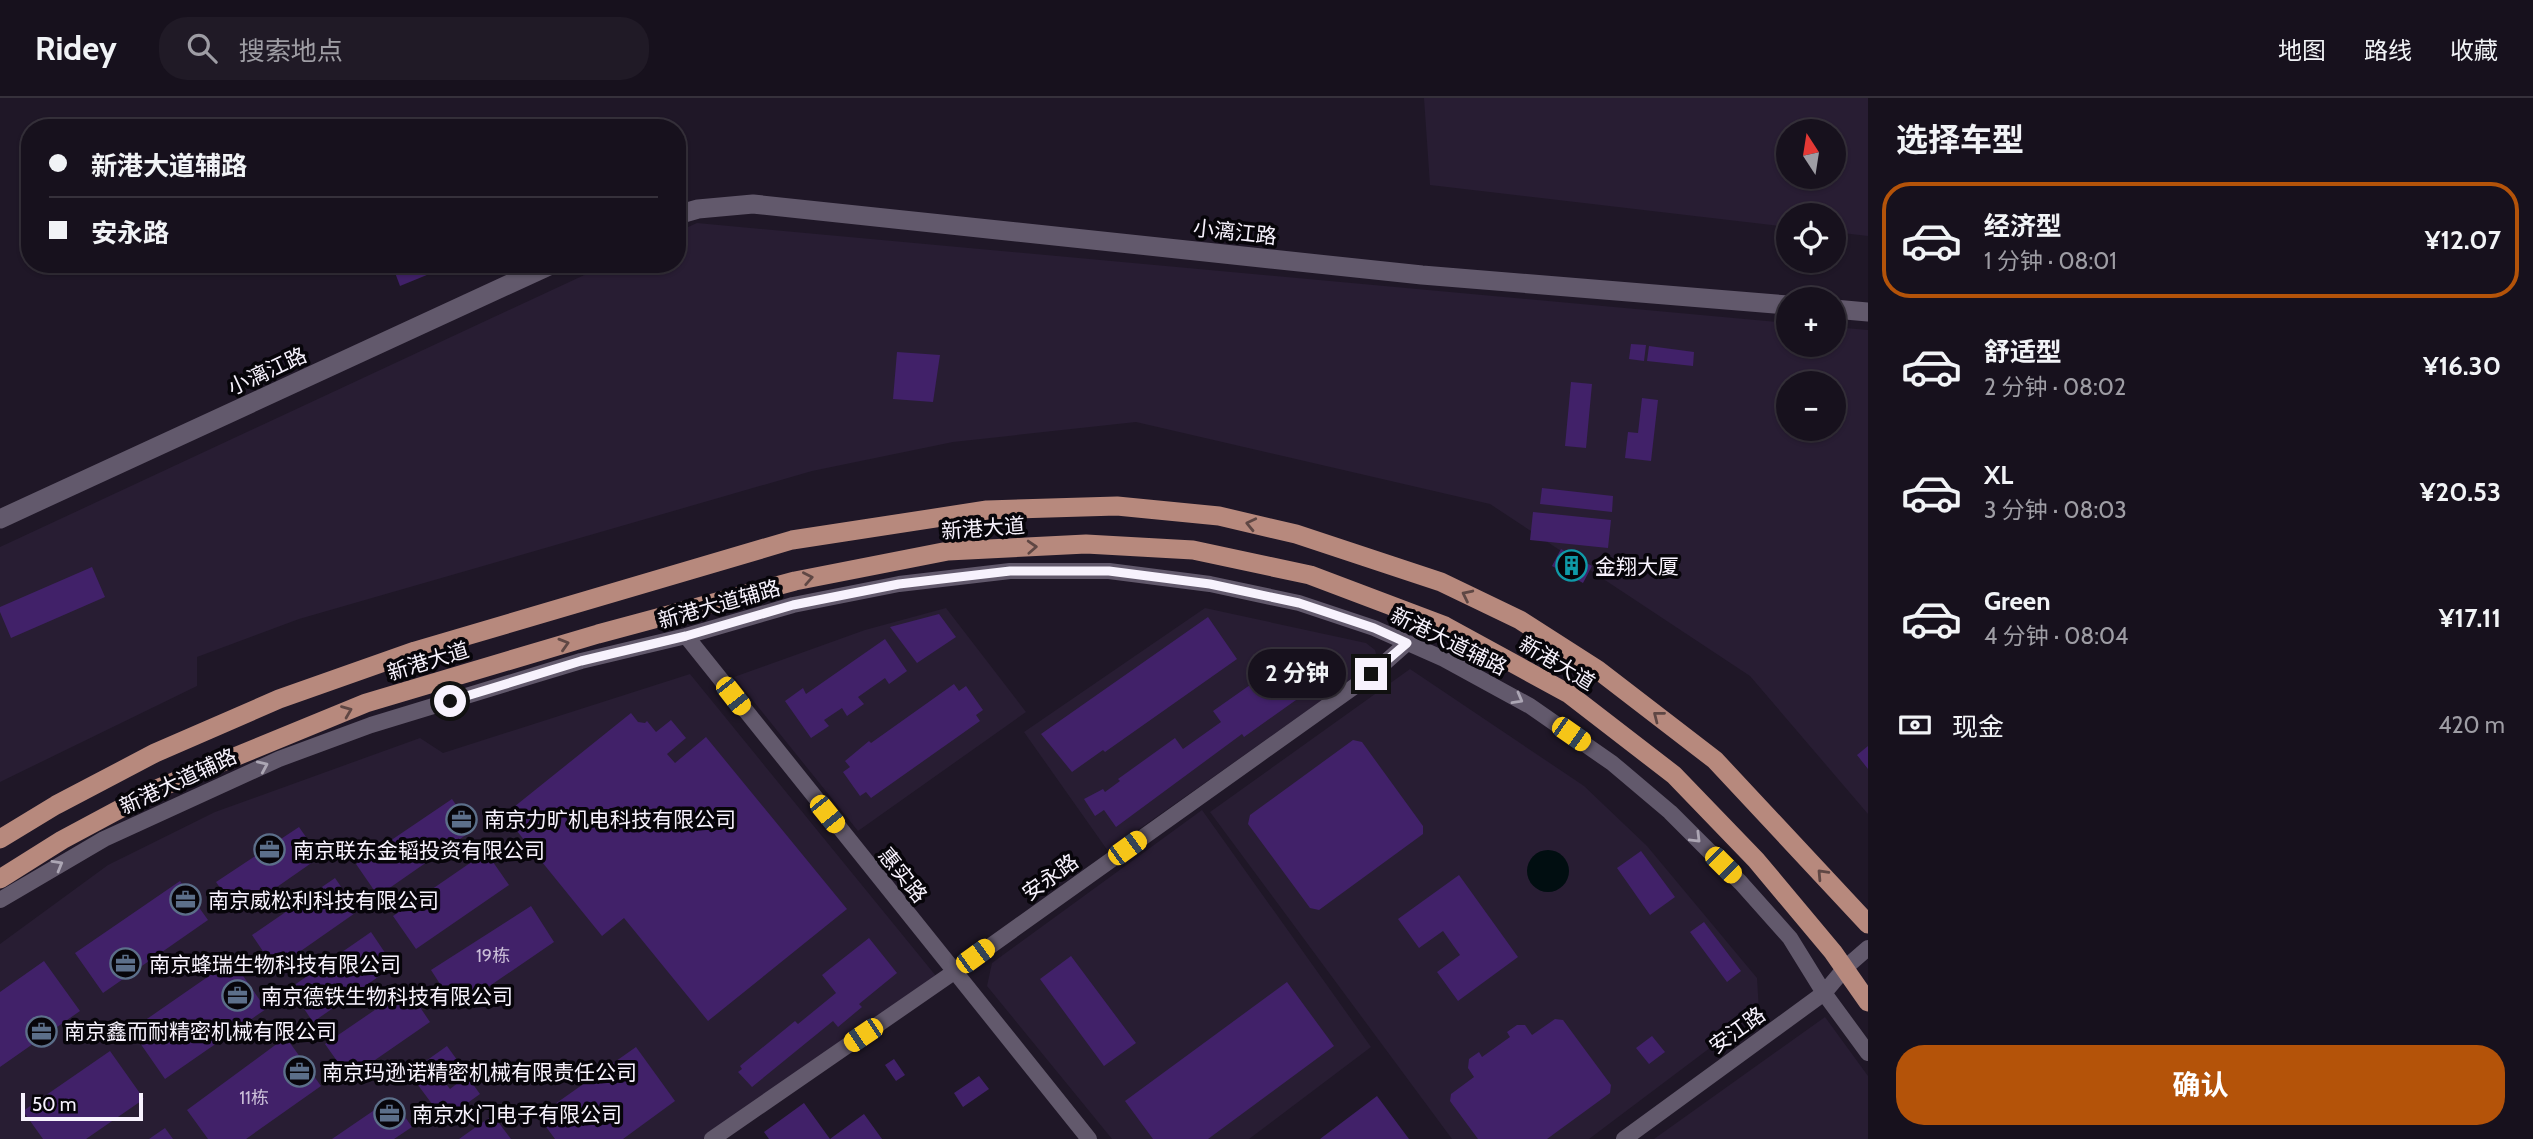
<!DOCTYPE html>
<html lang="zh">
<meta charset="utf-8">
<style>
:root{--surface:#17111d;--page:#201a26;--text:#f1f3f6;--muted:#9e9da4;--line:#36313b;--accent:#b45309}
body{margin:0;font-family:Cabin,"Noto Sans SC",sans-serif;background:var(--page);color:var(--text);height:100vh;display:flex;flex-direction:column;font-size:26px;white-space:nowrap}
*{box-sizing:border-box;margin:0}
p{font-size:23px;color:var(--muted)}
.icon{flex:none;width:38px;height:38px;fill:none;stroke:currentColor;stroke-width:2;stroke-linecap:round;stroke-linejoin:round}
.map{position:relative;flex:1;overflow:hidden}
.panel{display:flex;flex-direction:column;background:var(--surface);width:665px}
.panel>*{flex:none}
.banner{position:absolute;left:21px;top:21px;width:665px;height:154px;border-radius:28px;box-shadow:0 2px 5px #0004,0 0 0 2px var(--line);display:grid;align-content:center;height:154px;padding:0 28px;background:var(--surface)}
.needle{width:46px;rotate:348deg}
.buttons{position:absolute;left:1776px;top:21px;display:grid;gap:14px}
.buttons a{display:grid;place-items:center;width:70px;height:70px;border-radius:50%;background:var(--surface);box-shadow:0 2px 5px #0004,0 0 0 2px var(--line);font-size:35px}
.scale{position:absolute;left:21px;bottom:18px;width:122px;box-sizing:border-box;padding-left:7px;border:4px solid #f7f2fd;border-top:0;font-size:19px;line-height:24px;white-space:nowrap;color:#f7f2fd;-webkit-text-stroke:5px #07050a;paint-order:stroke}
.end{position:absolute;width:32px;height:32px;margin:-16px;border:9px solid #f7f2fd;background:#111;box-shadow:0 0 0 4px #111}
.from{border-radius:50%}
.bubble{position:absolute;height:49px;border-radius:24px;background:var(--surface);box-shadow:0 2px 5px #0004,0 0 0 2px var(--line);font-size:23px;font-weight:700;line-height:49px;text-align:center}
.car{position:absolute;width:21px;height:42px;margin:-21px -10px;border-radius:9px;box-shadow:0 0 5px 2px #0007;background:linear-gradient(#f5c518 24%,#345 0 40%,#f5c518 0 76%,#345 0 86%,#f5c518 0)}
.banner b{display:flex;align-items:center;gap:24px;height:66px;font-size:26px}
.banner b+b{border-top:2px solid var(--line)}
.banner i{width:18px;height:18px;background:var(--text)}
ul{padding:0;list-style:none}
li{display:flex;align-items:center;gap:21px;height:116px;margin:0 14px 10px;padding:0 14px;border:4px solid transparent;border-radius:28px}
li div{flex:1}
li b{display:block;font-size:26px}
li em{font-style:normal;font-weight:700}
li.current{border-color:var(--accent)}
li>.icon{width:63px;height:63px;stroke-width:1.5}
h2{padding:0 28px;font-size:32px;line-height:84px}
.pay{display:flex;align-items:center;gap:18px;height:77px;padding:0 28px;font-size:26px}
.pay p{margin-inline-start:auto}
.action{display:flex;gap:14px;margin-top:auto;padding:14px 28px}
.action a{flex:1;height:80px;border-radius:28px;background:var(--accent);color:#fff;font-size:28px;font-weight:700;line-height:80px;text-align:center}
header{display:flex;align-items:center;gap:42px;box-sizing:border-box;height:98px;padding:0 35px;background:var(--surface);border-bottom:2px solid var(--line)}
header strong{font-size:33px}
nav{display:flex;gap:38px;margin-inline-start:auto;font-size:24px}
.search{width:490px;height:63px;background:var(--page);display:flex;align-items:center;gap:18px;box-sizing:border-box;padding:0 24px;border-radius:28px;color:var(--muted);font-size:26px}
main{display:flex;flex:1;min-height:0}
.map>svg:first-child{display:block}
</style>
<header>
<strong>Ridey</strong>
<div class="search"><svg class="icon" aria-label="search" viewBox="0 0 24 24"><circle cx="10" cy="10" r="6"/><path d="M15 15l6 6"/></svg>搜索地点</div>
<nav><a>地图</a><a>路线</a><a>收藏</a></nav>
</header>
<main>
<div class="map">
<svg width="1868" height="1041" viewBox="0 0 1868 1041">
<rect width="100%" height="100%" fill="#1f1727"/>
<path fill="#281d33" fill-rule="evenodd" d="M1424,0H1868V138L1834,134V117H1788V129L1430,87ZM1834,33V79H1788V33Z
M697,125L1788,225V247H1834V229L1868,232V716L1750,578L1490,406L1136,324L953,344L812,373L299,521L197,559V588L0,684V449L608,166H677V134ZM1788,285H1834V331H1788Z
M946,510L1026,614L858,733L734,579L865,532Z
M1205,510L1366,545L1375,552L1378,563L1108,753L1024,634Z
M1410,571L1584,688L1647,748L1757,880L1759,913L1589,1041H1452L1210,714Z
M690,576L936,878L703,1041H0V846L108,767L215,714L420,640L443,655Z
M1202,712L1371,949L1249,1041H1112L987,888L992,865Z
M1825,919L1868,978V1041H1654Z"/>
<path fill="#010e11" d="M1527 773a21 21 0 1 1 42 0a21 21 0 1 1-42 0Z"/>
<path fill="#412169" d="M409,166H437L439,172L400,188L394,172Z
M1631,246L1646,247L1644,263L1629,261Z
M1649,248L1694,254L1693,268L1647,263Z
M897,254L940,257L933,304L893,301Z
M1571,284L1592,286L1586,350L1565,348Z
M1642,300L1658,302L1651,363L1625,360L1628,334L1638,335Z
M1542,390L1613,398L1612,414L1540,406Z
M1533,414L1611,422L1608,450L1530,442Z
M1561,451L1592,468L1583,485L1552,468Z
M92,469L105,499L11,540L0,514V509Z
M939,516L956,539L917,565L890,529Z
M1208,519L1237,561L1105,654L1103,652L1072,674L1041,636Z
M885,541L907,573L889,586L885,580L858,599L864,606L847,618L842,610L824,622L829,628L811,640L785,603L803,590L806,596Z
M1304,549L1314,563L1324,555L1329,562L1326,564L1334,575L1244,639L1242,636L1116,729L1104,712L1095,718L1084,701L1103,691L1105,694L1120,683L1118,681L1175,640L1183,651L1221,624L1213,613Z
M954,586L959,593L966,588L983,612L976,617L980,623L871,700L866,694L860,698L843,674L850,669L845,663L869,643L871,645Z
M631,615L638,624L645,625L647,623L656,634L671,622L686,640L667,656L675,665L706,639L847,811L708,923L624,820L602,838L504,717Z
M1353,642L1362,644L1423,728V736L1319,812L1310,810L1248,726L1250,717Z
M1868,648V671L1857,657Z
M452,701L473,732L378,798L356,766Z
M299,729L320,759L238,816L216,784Z
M1641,753L1675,799L1650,817L1617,770Z
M486,754L509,787L416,851L393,818Z
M1459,777L1518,859L1458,903L1437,874L1460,857L1443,833L1419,850L1398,821Z
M335,780L358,813L275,871L252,837Z
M180,783L208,822L103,895L75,855Z
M531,808L554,844L456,911L431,872Z
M1704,824L1741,873L1727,884L1690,834Z
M371,834L394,868L313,924L290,890Z
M869,840L897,875L859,906L862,909L838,929L833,923L752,989L738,974L742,971L740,968L795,923L798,926L836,895L822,877Z
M1071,858L1136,945L1104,968L1040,881Z
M232,862L266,911L165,981L131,932Z
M44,863L80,913L0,969V894Z
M1287,884L1334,948L1208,1041H1153L1125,1003Z
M407,890L430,924L349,980L325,946Z
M1555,921L1563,922L1611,987L1610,995L1547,1041H1478L1450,1003L1451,996L1474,979L1468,970L1469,961L1479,954L1482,959L1510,939L1507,934L1517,927H1525L1532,937Z
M1652,938L1665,954L1649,966L1636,950Z
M278,945H290L321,988L246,1041H208L187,1012Z
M447,948L460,966L441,979L450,991L467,978L480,996L444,1022L409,975Z
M636,949L675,1003L623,1041H555L538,1018Z
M110,953L144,1001L86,1041H43L23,1013Z
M894,961L905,977L896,983L885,967Z
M979,978L989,991L963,1009L954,995Z
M1377,998L1409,1041H1320Z
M392,1000L412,1029L394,1041H332Z
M804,1005L830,1041H769L764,1034Z
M864,1016L882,1041H830Z
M493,1017L511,1041H459Z
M165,1030L173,1041H149Z"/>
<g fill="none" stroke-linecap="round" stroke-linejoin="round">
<path stroke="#62596c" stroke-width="16" d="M686,538L1089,1041
M0,802L104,741L279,661L371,627L581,563L686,538L793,507L899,486L1010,473H1109L1210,486L1299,505L1374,530L1444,561L1530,608L1612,665L1670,714L1741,785L1790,840L1824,895L1868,955
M712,1041L954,874L1372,576L1407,545
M1624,1041L1824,895L1845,870L1868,850"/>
<path stroke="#62596c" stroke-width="19" d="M677,117L698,111L753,106L1422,177L1788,207
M1834,211L1868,214
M0,421L553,166"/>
<path stroke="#b7897d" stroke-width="19" d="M0,741L56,707L155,655L279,601L415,553L792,442L987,412L1117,408L1219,418L1296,436L1441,484L1520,522L1598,572L1715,662L1868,826
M0,781L62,742L159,690L366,605L598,536L795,483L948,453L1086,446L1193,452L1310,477L1445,528L1569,596L1674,677L1756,762L1833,854L1868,904"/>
</g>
<defs><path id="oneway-chevron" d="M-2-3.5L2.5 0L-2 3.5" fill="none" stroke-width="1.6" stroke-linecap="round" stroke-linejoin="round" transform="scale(1.75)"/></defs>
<g stroke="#5f4744">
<use href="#oneway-chevron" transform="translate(1251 426) rotate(-167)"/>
<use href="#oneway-chevron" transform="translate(1032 449) rotate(-3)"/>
<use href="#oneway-chevron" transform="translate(808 480) rotate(-11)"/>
<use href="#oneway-chevron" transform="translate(1467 497) rotate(-154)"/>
<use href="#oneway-chevron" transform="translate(564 546) rotate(-17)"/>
<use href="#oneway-chevron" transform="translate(347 613) rotate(-22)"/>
<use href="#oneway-chevron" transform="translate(1658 618) rotate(-142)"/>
<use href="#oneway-chevron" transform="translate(1822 776) rotate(-133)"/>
</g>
<g stroke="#aca6b4">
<use href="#oneway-chevron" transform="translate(1518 601) rotate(29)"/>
<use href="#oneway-chevron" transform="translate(263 668) rotate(-24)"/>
<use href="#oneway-chevron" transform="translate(1696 740) rotate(45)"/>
<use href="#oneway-chevron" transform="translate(58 767) rotate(-30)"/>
</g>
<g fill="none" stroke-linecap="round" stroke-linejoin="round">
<path stroke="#f7f2fd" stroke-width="9" d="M450,603L581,563L686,538L793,507L899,486L1010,473H1109L1210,486L1299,505L1374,530L1407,545L1371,576"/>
</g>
<defs>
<symbol id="building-ring" viewBox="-11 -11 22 22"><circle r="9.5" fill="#07050a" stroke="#0f9aa8" stroke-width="1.5"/><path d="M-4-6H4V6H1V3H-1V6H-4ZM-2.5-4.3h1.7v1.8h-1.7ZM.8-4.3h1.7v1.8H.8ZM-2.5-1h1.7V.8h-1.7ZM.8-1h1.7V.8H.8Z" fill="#0f9aa8"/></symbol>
<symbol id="office-ring" viewBox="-11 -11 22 22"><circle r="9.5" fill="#07050a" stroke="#5c6f8a" stroke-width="1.5"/><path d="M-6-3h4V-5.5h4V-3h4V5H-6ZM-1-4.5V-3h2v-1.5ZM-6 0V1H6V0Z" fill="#5c6f8a"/></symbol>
</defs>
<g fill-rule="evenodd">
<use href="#building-ring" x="1554" y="450" width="35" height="35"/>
<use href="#office-ring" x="444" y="704" width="35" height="35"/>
<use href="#office-ring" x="252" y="734" width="35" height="35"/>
<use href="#office-ring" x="168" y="784" width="35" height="35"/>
<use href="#office-ring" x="108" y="848" width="35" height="35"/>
<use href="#office-ring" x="220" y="880" width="35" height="35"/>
<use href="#office-ring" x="24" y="916" width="35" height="35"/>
<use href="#office-ring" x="282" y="956" width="35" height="35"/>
<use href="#office-ring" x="372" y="998" width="35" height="35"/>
</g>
<g text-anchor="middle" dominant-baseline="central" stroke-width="7" stroke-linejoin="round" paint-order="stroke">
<g font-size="18" fill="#cabed8">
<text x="493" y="858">19栋</text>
<text x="254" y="1000">11栋</text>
</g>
<g font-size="21" fill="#f7f2fd" stroke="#07050a">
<text transform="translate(1235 134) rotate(6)">小漓江路</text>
<text transform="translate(267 273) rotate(-25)">小漓江路</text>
<text transform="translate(983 430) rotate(-4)">新港大道</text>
<text transform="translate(719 506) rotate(-16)">新港大道辅路</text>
<text transform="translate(1449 543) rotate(26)">新港大道辅路</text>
<text transform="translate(428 563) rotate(-17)">新港大道</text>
<text transform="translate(1557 565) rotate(31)">新港大道</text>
<text transform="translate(178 683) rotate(-25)">新港大道辅路</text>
<text transform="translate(903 777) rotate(51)">惠实路</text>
<text transform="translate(1050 779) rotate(-36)">安永路</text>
<text transform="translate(1737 932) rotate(-36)">安江路</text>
</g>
<g font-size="21" fill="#f7f2fd" stroke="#07050a" text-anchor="start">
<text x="1595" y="468">金翔大厦</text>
<text x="484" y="721">南京力旷机电科技有限公司</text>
<text x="293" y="752">南京联东金韬投资有限公司</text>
<text x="208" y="802">南京威松利科技有限公司</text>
<text x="149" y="866">南京蜂瑞生物科技有限公司</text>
<text x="261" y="898">南京德铁生物科技有限公司</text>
<text x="64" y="933">南京鑫而耐精密机械有限公司</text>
<text x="322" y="974">南京玛逊诺精密机械有限责任公司</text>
<text x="412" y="1016">南京水门电子有限公司</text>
</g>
</g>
</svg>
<div class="buttons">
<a><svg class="needle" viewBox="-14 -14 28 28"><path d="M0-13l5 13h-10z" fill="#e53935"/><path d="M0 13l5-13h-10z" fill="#9e9da4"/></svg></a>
<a><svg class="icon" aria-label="locate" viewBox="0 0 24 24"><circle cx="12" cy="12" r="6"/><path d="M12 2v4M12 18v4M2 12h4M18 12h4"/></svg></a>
<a>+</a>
<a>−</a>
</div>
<div class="scale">50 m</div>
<i class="end from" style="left:450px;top:603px"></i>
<i class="end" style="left:1371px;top:576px"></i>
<div class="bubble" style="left:1248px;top:551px;width:98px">2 分钟</div>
<i class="car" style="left:733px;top:598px;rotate:142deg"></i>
<i class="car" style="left:1571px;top:636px;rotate:125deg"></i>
<i class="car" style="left:827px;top:716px;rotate:141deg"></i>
<i class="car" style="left:1127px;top:750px;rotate:54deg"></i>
<i class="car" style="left:1723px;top:767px;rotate:135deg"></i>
<i class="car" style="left:975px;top:858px;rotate:54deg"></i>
<i class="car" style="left:863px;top:937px;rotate:236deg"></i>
<div class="banner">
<b><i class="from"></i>新港大道辅路</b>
<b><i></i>安永路</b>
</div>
</div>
<section class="panel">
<h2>选择车型</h2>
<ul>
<li class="current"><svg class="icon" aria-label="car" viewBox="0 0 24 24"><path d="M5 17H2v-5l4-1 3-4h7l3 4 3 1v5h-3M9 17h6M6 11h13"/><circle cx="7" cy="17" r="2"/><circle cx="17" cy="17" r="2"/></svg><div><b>经济型</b><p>1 分钟 · 08:01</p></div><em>¥12.07</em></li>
<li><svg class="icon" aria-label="car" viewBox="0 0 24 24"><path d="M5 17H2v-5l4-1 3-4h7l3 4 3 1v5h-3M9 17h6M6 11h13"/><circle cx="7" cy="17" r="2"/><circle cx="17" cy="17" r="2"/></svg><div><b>舒适型</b><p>2 分钟 · 08:02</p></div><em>¥16.30</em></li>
<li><svg class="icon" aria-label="car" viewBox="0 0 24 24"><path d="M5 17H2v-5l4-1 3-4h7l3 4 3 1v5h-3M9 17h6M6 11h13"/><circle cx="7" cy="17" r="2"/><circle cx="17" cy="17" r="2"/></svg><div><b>XL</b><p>3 分钟 · 08:03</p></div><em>¥20.53</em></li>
<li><svg class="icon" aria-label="car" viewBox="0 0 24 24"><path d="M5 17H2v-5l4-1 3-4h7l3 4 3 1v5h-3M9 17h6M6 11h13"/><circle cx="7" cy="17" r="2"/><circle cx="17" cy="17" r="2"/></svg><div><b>Green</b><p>4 分钟 · 08:04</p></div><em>¥17.11</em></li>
</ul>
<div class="pay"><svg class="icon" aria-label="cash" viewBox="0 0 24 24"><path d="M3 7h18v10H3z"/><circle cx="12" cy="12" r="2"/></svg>现金<p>420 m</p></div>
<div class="action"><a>确认</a></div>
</section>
</main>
